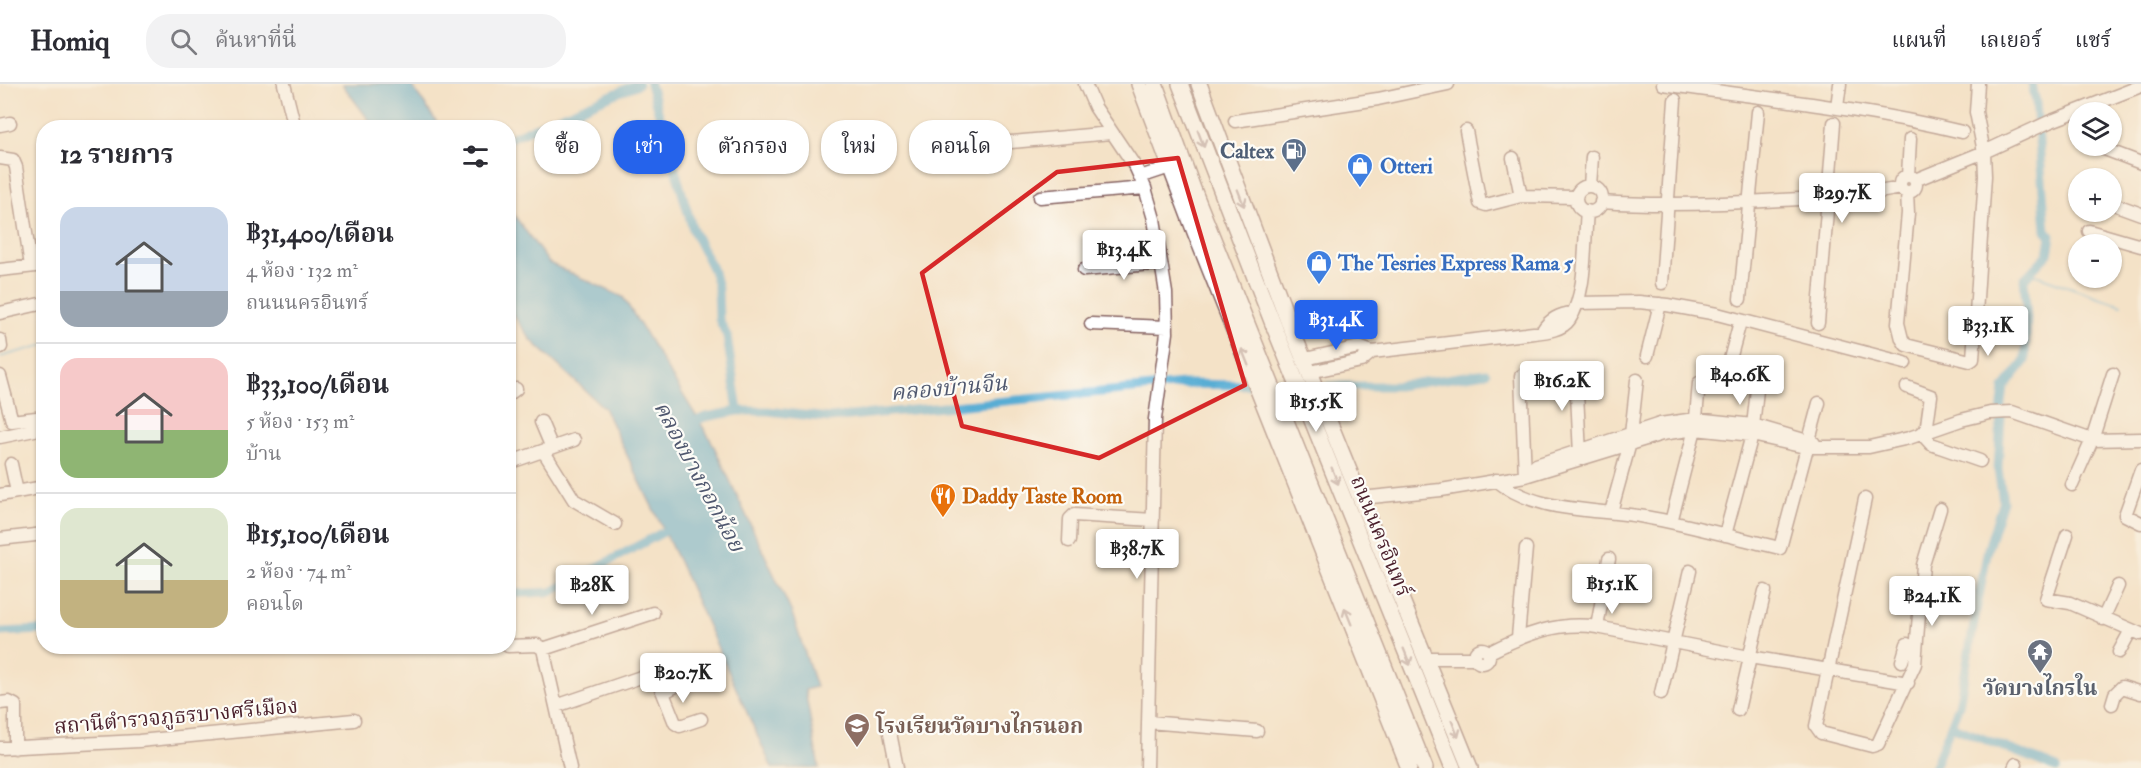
<!DOCTYPE html>
<html lang="th">
<meta charset="utf-8">
<style>
body{margin:0;font-family:"IM FELL Double Pica","Noto Serif Thai",serif;background:#f2f2f3;color:#2b2b33;height:100vh;display:flex;flex-direction:column;font-size:22px;white-space:nowrap}
*{box-sizing:border-box;margin:0}
p{font-size:20px;color:#7c7c81}
.icon{flex:none;width:33px;height:33px;fill:none;stroke:currentColor;stroke-width:2;stroke-linecap:round;stroke-linejoin:round}
.map{position:relative;flex:1;overflow:hidden}
.details{position:absolute;left:36px;top:36px;width:480px;height:534px;display:flex;flex-direction:column;background:#fff;border-radius:24px;box-shadow:0 2px 4px #0004}
.details>*{flex:none}
.guide{position:absolute;left:534px;top:36px;width:570px;height:54px;display:flex;gap:12px}
.controls{position:absolute;left:2068px;top:18px;display:grid;gap:12px}
.controls a{display:grid;place-items:center;width:54px;height:54px;border-radius:50%;background:#fff;box-shadow:0 2px 4px #0004;font-size:30px}
.price{position:absolute;translate:-50% -51px;padding:0 14px;border-radius:6px;background:#fff;color:#222;font-size:20px;line-height:39px;filter:drop-shadow(0 2px 3px #0008)}
.price::after{content:'';position:absolute;left:50%;top:36px;width:18px;height:14px;margin-left:-9px;background:inherit;clip-path:polygon(0 0,100% 0,50% 100%)}
.price.active{background:#2563eb;color:#fff}
ul{padding:0;list-style:none}
li{display:flex;align-items:center;gap:18px;height:150px;padding:0 24px}
li+li{border-top:2px solid #e1e1e2}
li span{display:grid;place-items:center;flex:none;width:168px;height:120px;border-radius:18px;color:#555}
li>.icon{margin-inline-start:auto}
span .icon{width:72px;height:72px;fill:#fffc;stroke-width:1}
li b{font-size:26px}
h2{display:flex;justify-content:space-between;align-items:center;height:72px;padding:0 24px;font-size:26px}
.chip{padding:0 21px;border-radius:24px;background:#fff;box-shadow:0 2px 4px #0004;font-size:21px;line-height:54px}
.chip.active{background:#2563eb;color:#fff}
header{display:flex;align-items:center;gap:36px;box-sizing:border-box;height:84px;padding:0 30px;background:#fff;border-bottom:2px solid #e1e1e2}
header strong{font-size:28px}
nav{display:flex;gap:33px;margin-inline-start:auto;font-size:21px}
.search{width:420px;height:54px;background:#f2f2f3;display:flex;align-items:center;gap:15px;box-sizing:border-box;padding:0 21px;border-radius:24px;color:#7c7c81;font-size:22px}
.map>svg:first-child{display:block}
.water{fill:#58add4;stroke:#516680;stroke-width:1.5}
.lines{fill:none;stroke-linecap:round;stroke-linejoin:round}
.stream{stroke:#58add4;stroke-width:2}
.canal{stroke:#58add4;stroke-width:9}
.minor-casing{stroke:#866362;stroke-width:15}
.major-casing{stroke:#866362;stroke-width:18}
.minor{stroke:#fff;stroke-width:12}
.major{stroke:#fff;stroke-width:15}
.oneway{stroke:#ae9aa0}
.marked{fill:none;stroke:#d62828;stroke-width:4.5;stroke-linejoin:round}
.labels{text-anchor:middle;stroke-width:4.5;stroke-linejoin:round;paint-order:stroke}
.service-label{font-size:21px;font-weight:bold;fill:#4e5e75;stroke:#fdfcf7;text-anchor:end}
.shop-label{font-size:21px;font-weight:bold;fill:#366cbe;stroke:#fdfcf7;text-anchor:start}
.food-label{font-size:21px;font-weight:bold;fill:#c56008;stroke:#fdfcf7;text-anchor:start}
.street-label{font-size:21px;fill:#4a1f2b;stroke:#fdfcf7}
.worship-label{font-size:21px;font-weight:bold;fill:#5b616d;stroke:#fdfcf7}
.education-label{font-size:21px;font-weight:bold;fill:#785e54;stroke:#fdfcf7;text-anchor:start}
.water-label{font-size:22px;font-style:italic;fill:#50586f;stroke:#fdfcf7}
</style>
<header>
<strong>Homiq</strong>
<div class="search"><svg class="icon" aria-label="search" viewBox="0 0 24 24"><circle cx="10" cy="10" r="6"/><path d="M15 15l6 6"/></svg>ค้นหาที่นี่</div>
<nav><a>แผนที่</a><a>เลเยอร์</a><a>แชร์</a></nav>
</header>
<div class="map">
<svg width="2141" height="684" viewBox="0 0 2141 684">
<rect width="100%" height="100%" fill="#fdfcf7"/>
<filter id="ink" filterUnits="userSpaceOnUse"><feTurbulence type="fractalNoise" baseFrequency=".0167" numOctaves="2"/><feDisplacementMap in="SourceGraphic" scale="12" xChannelSelector="R" yChannelSelector="G"/><feConvolveMatrix kernelMatrix="1 2 1 2 8 2 1 2 1" color-interpolation-filters="sRGB"/></filter>
<filter id="wash" filterUnits="userSpaceOnUse"><feTurbulence type="fractalNoise" baseFrequency=".008" numOctaves="4" result="noise"/><feDisplacementMap in="SourceGraphic" scale="24" xChannelSelector="R" yChannelSelector="G"/><feGaussianBlur stdDeviation="1.35" result="paint"/><feColorMatrix in="noise" values="0 0 0 0 0 0 0 0 0 0 0 0 0 0 0 0 0 1.4 0 .05"/><feComposite in="paint" operator="in"/></filter>
<g filter="url(#wash)">
<rect width="100%" height="100%" fill="#f4e2c7"/>
<!-- water -->
<path class="water" d="M342,0H411L440,43H374Z
M509,124L549,179L623,213L711,356L792,529L816,603L805,606L819,684H772L679,478L604,324L531,256L509,225Z"/>
<g class="lines">
<!-- stream -->
<path class="stream" d="M2030,189L2121,221
M0,273L44,261"/>
<!-- canal -->
<path class="canal" d="M650,0L693,146L714,188L718,204L719,235L727,252L738,327
M508,55L638,0
M1329,302H1398L1486,289
M687,341L705,333L738,327H768L829,334L1184,300L1248,301
M508,510L551,508L673,443
M0,548L44,546
M1951,642L2057,684
M1934,684L1959,621L1988,464L2003,417L1998,385L2002,319L2004,304L2025,277L2027,234L2024,195L2048,170L2051,152L2046,146L2036,18L2032,0"/>
</g>
</g>
<g filter="url(#ink)">
<g class="lines">
<defs>
<path id="minor" d="M284,0L295,44
M1085,0L1095,23L1136,84L1145,104L1154,135L1166,209L1167,249L1155,335L1147,684
M1663,0C1763,14 1864,24 1962,48
M1837,23L1840,0
M1235,37L1378,15L1448,0
M0,41L10,39
M1466,47L1480,119L1486,121L1521,112L1576,113
M1000,59L1111,49
M2099,63L2141,79
M0,74L13,76L16,83L31,182
M1513,74L1521,112
M1908,92L1910,55
M1900 100a8 8 0 1 1 16 0a8 8 0 1 1-16 0Z
M1140,93L1170,83
M1915,96L1984,68L2049,38L2141,2
M1590,102L1592,73
M1576 115a13 13 0 1 1 26 0a13 13 0 1 1-26 0Z
M1907,108L1908,129L1898,239L1902,255L1906,261L1970,277L1973,275L1985,92L1984,68L1976,28L1978,0
M1040,113L1145,104
M1601,118C1662,122 1721,120 1781,116C1821,114 1861,112 1901,104
M2119,122L2141,130
M2089,147L2141,162
M0,186L44,181
M1084,186L1161,179
M1662,199L1675,16
M1740,215L1758,28
M1578,219L1639,218L1667,221L1717,230L1905,279
M0,229L44,219
M1818,239L1834,39
M1091,240L1167,243
M1543,246C1549,236 1560,230 1572,229
M0,256L1,263
M1647,272L1660,220
M1305,275L1359,263L1372,268L1526,250C1539,248 1561,248 1569,236C1587,211 1584,159 1587,127
M1729,279L1740,238
M1310,288L1361,277L1372,268
M1576,289L1580,371
M0,292L12,337L44,333
M1521,292L1525,392
M1907,303L1931,312L1926,348
M508,311L516,305
M541,338L552,364
M1921,349L1931,360L1980,377
M0,353L44,344
M544,368L574,416L615,440
M508,379L574,356
M11,380L17,408
M1536,381L1660,340L1695,335L1753,341L1814,359
M2141,386L2125,431L2141,439
M1496,396C1538,430 1594,424 1645,433C1691,441 1735,454 1780,464L1819,319
M2072,401L2092,356L2113,290
M0,411L44,403
M1361,414L1441,406L1525,392L1662,350L1695,345L1752,351L1805,363H1869L1909,354L1961,336L1990,329L2012,328L2092,356L2141,355
M1865,415L1816,642L1821,649L1872,662L1878,660L1915,580L1923,481L1940,425
M1611,428L1630,359L1637,296
M1671,438L1695,345L1699,299
M1725,451L1752,351L1757,306
M2067,451L2046,515L2070,519L2141,550
M0,455L44,450
M1069,457L1070,435L1074,431L1153,436
M2103,535L2118,502
M1597,543L1609,475
M1518,553L1526,464
M508,562L537,561L543,565L570,684
M1475 572a7 7 0 1 1 14 0a7 7 0 1 1-14 0Z
M543,565L653,529
M1751,566L1765,507
M2119,568L2131,546
M1488,569C1523,551 1557,537 1597,543L1744,572
M1426,574H1475
M1756,574L1908,599
M1902,577L1907,560
M663,609L675,639L680,642L701,635
M1661,609L1690,487
M0,619L9,618L15,621V664
M2112,620L2115,610L2122,603L2141,609
M556,622L641,593H656L663,609L683,598
M1738,626L1749,578
M1148,638L1257,647
M889,644L897,684
M0,664L139,657L354,636
M2014,684L2016,680"/>
<path id="major" d="M1139,0L1195,148L1409,684
M1155,0L1193,105L1425,684
M1180,0L1275,245L1453,684
M1199,0L1289,239L1470,684"/>
</defs>
<!-- minor casing -->
<use href="#minor" class="minor-casing"/>
<!-- major casing -->
<use href="#major" class="major-casing"/>
<!-- minor -->
<use href="#minor" class="minor"/>
<!-- major -->
<use href="#major" class="major"/>
</g>
<!-- one-way arrows -->
<defs><path id="oneway-shaft" d="M-6 0H5M1.5-3L5.5 0L1.5 3" fill="none" stroke-width="1.6" stroke-linecap="round" stroke-linejoin="round" transform="scale(1.5)"/></defs>
<g class="oneway">
<use href="#oneway-shaft" transform="translate(1201 55) rotate(69)"/>
<use href="#oneway-shaft" transform="translate(1241 114) rotate(69)"/>
<use href="#oneway-shaft" transform="translate(1245 273) rotate(-112)"/>
<use href="#oneway-shaft" transform="translate(1335 392) rotate(68)"/>
<use href="#oneway-shaft" transform="translate(1348 532) rotate(-112)"/>
<use href="#oneway-shaft" transform="translate(1407 573) rotate(68)"/>
<use href="#oneway-shaft" transform="translate(1455 645) rotate(68)"/>
</g>
</g>
<!-- marked area -->
<path d="M0 0H2141V684H0ZM1178,74L1245,301L1099,374L962,342L922,189L1057,88Z" fill="#f4e2c7" fill-opacity=".55" fill-rule="evenodd"/>
<path class="marked" d="M1178,74L1245,301L1099,374L962,342L922,189L1057,88Z"/>
<!-- icons -->
<defs>
<symbol id="fuel-pin" viewBox="-11 -11 22 30"><path d="M0 17L-7.5 6A9.5 9.5 0 1 1 7.5 6Z" fill="#5c6f8a" stroke="#fdfcf7"/><path d="M-5.5-6h7V0h2V4h1.3V-2.5L3-4.5l.8-.8L6-3V5H2.5V1h-1V6h-7ZM-4.2-4.7v3.2H.2V-4.7Z" fill="#fff"/></symbol>
<symbol id="shop-pin" viewBox="-11 -11 22 30"><path d="M0 17L-7.5 6A9.5 9.5 0 1 1 7.5 6Z" fill="#3f7fe0" stroke="#fdfcf7"/><path d="M-5-2.5h2.3a2.7 3.5 0 0 1 5.4 0H5L5.5 6h-11ZM-1.5-2.5h3a1.5 2.3 0 0 0-3 0Z" fill="#fff"/></symbol>
<symbol id="restaurant-pin" viewBox="-11 -11 22 30"><path d="M0 17L-7.5 6A9.5 9.5 0 1 1 7.5 6Z" fill="#e8710a" stroke="#fdfcf7"/><path d="M-5-6h1v4h1v-4h1v4h1v-4h1v5L-1.5 .5V6h-2V.5L-5-1ZM5-6V6H3V1.5H1.5Q1.5-4 5-6Z" fill="#fff"/></symbol>
<symbol id="temple-pin" viewBox="-11 -11 22 30"><path d="M0 17L-7.5 6A9.5 9.5 0 1 1 7.5 6Z" fill="#6b7280" stroke="#fdfcf7"/><path d="M0-6L5-2H3V0L6.5 2.5H4V6H1.5V3h-3V6H-4V2.5H-6.5L-3 0V-2H-5Z" fill="#fff"/></symbol>
<symbol id="school-pin" viewBox="-11 -11 22 30"><path d="M0 17L-7.5 6A9.5 9.5 0 1 1 7.5 6Z" fill="#8d6e63" stroke="#fdfcf7"/><path d="M0-5L7-2L0 1L-7-2ZM-4 1L0 2.5L4 1V4Q0 6-4 4Z" fill="#fff"/></symbol>
</defs>
<g fill-rule="evenodd">
<use href="#fuel-pin" x="1279" y="52" width="30" height="40"/>
<use href="#shop-pin" x="1345" y="67" width="30" height="40"/>
<use href="#shop-pin" x="1304" y="164" width="30" height="40"/>
<use href="#restaurant-pin" x="928" y="397" width="30" height="40"/>
<use href="#temple-pin" x="2025" y="553" width="30" height="40"/>
<use href="#school-pin" x="842" y="627" width="30" height="40"/>
</g>
<g class="labels">
<!-- service labels -->
<g class="service-label">
<text x="1274" y="74">Caltex</text>
</g>
<!-- shop labels -->
<g class="shop-label">
<text x="1380" y="89">Otteri</text>
<text x="1338" y="186">The Tesries Express Rama 5</text>
</g>
<!-- food labels -->
<g class="food-label">
<text x="962" y="419">Daddy Taste Room</text>
</g>
<!-- street labels -->
<g class="street-label">
<text transform="translate(1381 452) rotate(68)" y="7">ถนนนครอินทร์</text>
<text transform="translate(176 632) rotate(-5)" y="7">สถานีตำรวจภูธรบางศรีเมือง</text>
</g>
<!-- worship labels -->
<g class="worship-label">
<text x="2040" y="611">วัดบางไกรใน</text>
</g>
<!-- education labels -->
<g class="education-label">
<text x="876" y="649">โรงเรียนวัดบางไกรนอก</text>
</g>
<!-- water labels -->
<g class="water-label">
<text transform="translate(949 303) rotate(-5)" y="8">คลองบ้านจีน</text>
<text transform="translate(700 392) rotate(62)" y="8">คลองบางกอกน้อย</text>
</g>
</g>
</svg>
<div class="controls">
<a><svg class="icon" aria-label="layers" viewBox="0 0 24 24"><path d="M12 4l9 5-9 5-9-5zM3 14l9 5 9-5"/></svg></a>
<a>+</a>
<a>−</a>
</div>
<b class="price" style="left:1842px;top:140px">฿29.7K</b>
<b class="price" style="left:1124px;top:197px">฿13.4K</b>
<b class="price active" style="left:1336px;top:267px">฿31.4K</b>
<b class="price" style="left:1988px;top:273px">฿33.1K</b>
<b class="price" style="left:1740px;top:322px">฿40.6K</b>
<b class="price" style="left:1562px;top:328px">฿16.2K</b>
<b class="price" style="left:1316px;top:349px">฿15.5K</b>
<b class="price" style="left:1137px;top:496px">฿38.7K</b>
<b class="price" style="left:1612px;top:531px">฿15.1K</b>
<b class="price" style="left:592px;top:532px">฿28K</b>
<b class="price" style="left:1932px;top:543px">฿24.1K</b>
<b class="price" style="left:683px;top:620px">฿20.7K</b>
<div class="guide">
<a class="chip">ซื้อ</a>
<a class="chip active">เช่า</a>
<a class="chip">ตัวกรอง</a>
<a class="chip">ใหม่</a>
<a class="chip">คอนโด</a>
</div>
<section class="details">
<h2>12 รายการ<svg class="icon" aria-label="filters" viewBox="0 0 24 24"><path d="M4 7h16M4 17h16"/><circle cx="9" cy="7" r="2"/><circle cx="15" cy="17" r="2"/></svg></h2>
<ul>
<li><span style="background:linear-gradient(#c9d6e8 70%,#9aa5b1 0)"><svg class="icon" aria-label="home" viewBox="0 0 24 24"><path d="M3 11l9-7 9 7M6 9v11h12V9"/></svg></span><div><b>฿31,400/เดือน</b><p>4 ห้อง · 132 m²</p><p>ถนนนครอินทร์</p></div></li>
<li><span style="background:linear-gradient(#f6c9c9 60%,#8fb573 0)"><svg class="icon" aria-label="home" viewBox="0 0 24 24"><path d="M3 11l9-7 9 7M6 9v11h12V9"/></svg></span><div><b>฿33,100/เดือน</b><p>5 ห้อง · 153 m²</p><p>บ้าน</p></div></li>
<li><span style="background:linear-gradient(#dfe7d0 60%,#c2b280 0)"><svg class="icon" aria-label="home" viewBox="0 0 24 24"><path d="M3 11l9-7 9 7M6 9v11h12V9"/></svg></span><div><b>฿15,100/เดือน</b><p>2 ห้อง · 74 m²</p><p>คอนโด</p></div></li>
</ul>
</section>
</div>
